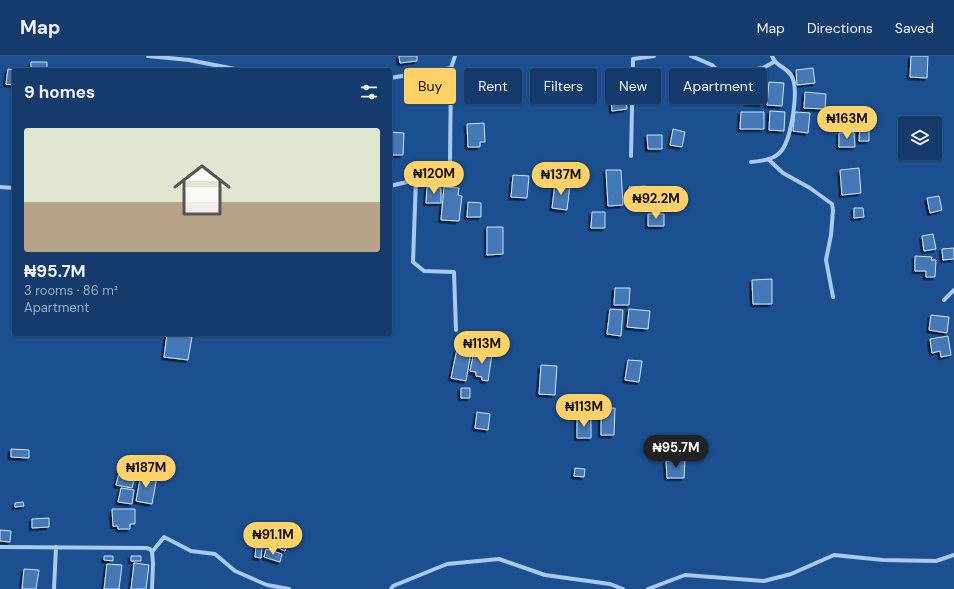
<!DOCTYPE html>
<meta charset="utf-8">
<style>
body{margin:0;font-family:"DM Sans",sans-serif;background:#1d4271;color:#f1f3f6;height:100vh;display:flex;flex-direction:column;font-size:15px;white-space:nowrap}
*{box-sizing:border-box;margin:0}
p{font-size:13px;color:#9dadc1}
.icon{flex:none;width:22px;height:22px;fill:none;stroke:currentColor;stroke-width:2;stroke-linecap:round;stroke-linejoin:round}
.map{position:relative;flex:1;overflow:hidden}
.side{position:absolute;left:12px;top:12px;width:380px;height:268px;display:flex;flex-direction:column;background:#143b6b;border-radius:4px;box-shadow:0 1px 3px #0004,0 0 0 1px #33557e}
.side>*{flex:none}
.top-card{position:absolute;left:404px;top:12px;width:380px;height:36px;display:flex;gap:8px}
.tools{position:absolute;left:898px;top:60px;display:grid;gap:8px}
.tools a{display:grid;place-items:center;width:44px;height:44px;border-radius:4px;background:#143b6b;box-shadow:0 1px 3px #0004,0 0 0 1px #33557e;font-size:20px}
.price{position:absolute;translate:-50% -34px;padding:0 9px;border-radius:14px;background:#ffd166;color:#111;font-size:13px;line-height:26px;filter:drop-shadow(0 1px 2px #0008)}
.price::after{content:'';position:absolute;left:50%;top:24px;width:12px;height:9px;margin-left:-6px;background:inherit;clip-path:polygon(0 0,100% 0,50% 100%)}
.price.active{background:#222;color:#fff}
ul{padding:0;list-style:none}
li{display:grid;align-content:center;gap:8px;height:212px;padding:0 12px}
li span{display:grid;place-items:center;height:124px;border-radius:4px;color:#555}
li>.icon{margin-inline-start:auto}
span .icon{width:72px;height:72px;fill:#fffc;stroke-width:1}
li b{font-size:17px}
h2{display:flex;justify-content:space-between;align-items:center;height:48px;padding:0 12px;font-size:17px}
.pill{padding:0 14px;border-radius:4px;background:#143b6b;box-shadow:0 1px 3px #0004,0 0 0 1px #33557e;font-size:14px;line-height:36px}
.pill.active{background:#ffd166;color:#111}
header{display:flex;align-items:center;gap:24px;box-sizing:border-box;height:56px;padding:0 20px;background:#143b6b;border-bottom:1px solid #33557e}
header strong{font-size:19px}
nav{display:flex;gap:22px;margin-inline-start:auto;font-size:14px}
.map>svg:first-child{display:block}
.building{fill:#4478b7;stroke:#cfe3fa;filter:url(#shadow)}
.lines{fill:none;stroke-linecap:round;stroke-linejoin:round}
.minor{stroke:#a9c9ee;stroke-width:4}
</style>
<header>
<strong>Map</strong>
<nav><a>Map</a><a>Directions</a><a>Saved</a></nav>
</header>
<div class="map">
<svg width="954" height="533" viewBox="0 0 954 533">
<defs>
<filter id="shadow"><feDropShadow dx="-2.5" dy="2.5" stdDeviation="0" flood-color="#0009"/></filter>
</defs>
<rect width="100%" height="100%" fill="#1b4f8f"/>
<!-- building -->
<path class="building" d="M399,0H417V5L400,7Z
M911,0H928L927,22L910,21Z
M31,6H47V14H31Z
M813,12L815,27L797,29L796,14Z
M8,13L14,14V29L6,28Z
M769,26L784,27L782,50L767,49Z
M748,27L763,28L762,48L747,47Z
M625,33L627,53L612,55L610,34Z
M805,36L826,38L825,53L804,52Z
M770,55L785,56L784,75L769,74Z
M741,56H764V73H740Z
M795,56L810,57L808,77L793,75Z
M484,67L485,86H480V91H468L467,68Z
M860,69H869V85H859Z
M673,73L685,76L682,91L670,89Z
M390,76L404,77L403,99H390Z
M839,77H854L855,91H839Z
M647,79H662V93H648Z
M859,112L861,137L842,139L840,114Z
M606,114H621L623,149L608,150Z
M513,119L529,120L527,142L511,141Z
M555,127L570,129L567,154L552,152Z
M646,130L647,145L631,147L629,131Z
M427,131L441,132V147H426Z
M444,131L459,132L458,139L462,140L459,165L441,164Z
M939,140L942,154L930,157L927,142Z
M468,146L481,147V161H467Z
M854,152H863L864,161L854,162Z
M592,156H605V172H591Z
M648,158H664V170H648Z
M487,171H503V198L487,199Z
M933,178L936,193L924,195L922,180Z
M954,192V203L943,204L942,193Z
M915,200L932,201L931,204H936L935,221H926V215H915Z
M772,223V248H753L752,224Z
M615,232H630L629,249H614Z
M610,253L623,254L621,280L607,278Z
M629,253L650,255L648,273L627,271Z
M931,259L949,261L947,277L929,274Z
M167,278L192,281L188,304L164,301Z
M948,280L951,299L941,301L940,295L932,297L930,283Z
M457,293L471,296L466,325L451,322Z
M474,295L492,298L488,325L482,324V321L476,320V316L470,315Z
M628,304L642,305L639,326L625,324Z
M541,309L557,310L555,339L539,338Z
M461,332H470V342H461Z
M615,352L614,379H601V353Z
M477,356L490,358L488,374L475,372Z
M577,362H591V382H577Z
M11,393L29,394V402L11,401Z
M685,403L684,422H667L666,405Z
M122,405L138,409L132,432L116,429Z
M575,412L585,413L584,421L574,420Z
M141,418L157,421L152,448L136,445Z
M121,432L134,434L132,448L118,446Z
M23,446L24,450L15,451V447Z
M112,453H135V468H130V473H118V470H113Z
M49,462V471L32,472V463Z
M0,474L11,475L10,486L0,485Z
M271,476L290,484L285,495L267,487Z
M256,490L262,491L261,502L255,501Z
M266,493L282,498L280,506L264,501Z
M104,500H113V505L104,504Z
M131,500H141V505H131Z
M134,507L149,509L146,533H131Z
M107,508L122,509L119,533H104Z
M24,513L39,514L36,533H22Z"/>
<g class="lines">
<!-- minor -->
<path class="minor" d="M148,0L189,4L240,14
M691,0L712,9L719,16L730,17L763,12L774,6
M390,22L451,12
M631,100L633,3L654,0
M768,103L783,117L810,132L832,148L833,154L831,179L826,204L833,241
M751,106C761,105 775,104 782,94C791,82 800,32 791,19C785,10 776,11 772,0
M416,122L413,206L424,215L454,216L456,274
M390,130L407,126L423,120L435,119L450,106L451,12L455,0
M0,131L14,132
M944,244L954,234
M0,491L146,492L150,493L152,496L153,507L152,533
M152,496L164,481L191,495L215,498L235,515L267,529L289,533
M54,533L56,491
M391,533L393,530L447,508L499,503L545,519L610,528L623,533
M648,533L685,519L764,525L791,518L834,499L883,504L936,505L954,499"/>
</g>
</svg>
<div class="tools">
<a><svg class="icon" aria-label="layers" viewBox="0 0 24 24"><path d="M12 4l9 5-9 5-9-5zM3 14l9 5 9-5"/></svg></a>
</div>
<b class="price" style="left:847px;top:84px">₦163M</b>
<b class="price" style="left:434px;top:139px">₦120M</b>
<b class="price" style="left:561px;top:140px">₦137M</b>
<b class="price" style="left:656px;top:164px">₦92.2M</b>
<b class="price" style="left:482px;top:309px">₦113M</b>
<b class="price" style="left:584px;top:372px">₦113M</b>
<b class="price active" style="left:676px;top:413px">₦95.7M</b>
<b class="price" style="left:146px;top:433px">₦187M</b>
<b class="price" style="left:273px;top:500px">₦91.1M</b>
<div class="top-card">
<a class="pill active">Buy</a>
<a class="pill">Rent</a>
<a class="pill">Filters</a>
<a class="pill">New</a>
<a class="pill">Apartment</a>
</div>
<section class="side">
<h2>9 homes<svg class="icon" aria-label="filters" viewBox="0 0 24 24"><path d="M4 7h16M4 17h16"/><circle cx="9" cy="7" r="2"/><circle cx="15" cy="17" r="2"/></svg></h2>
<ul>
<li><span style="background:linear-gradient(#dfe7d0 60%,#b9a48a 0)"><svg class="icon" aria-label="home" viewBox="0 0 24 24"><path d="M3 11l9-7 9 7M6 9v11h12V9"/></svg></span><div><b>₦95.7M</b><p>3 rooms · 86 m²</p><p>Apartment</p></div></li>
</ul>
</section>
</div>
